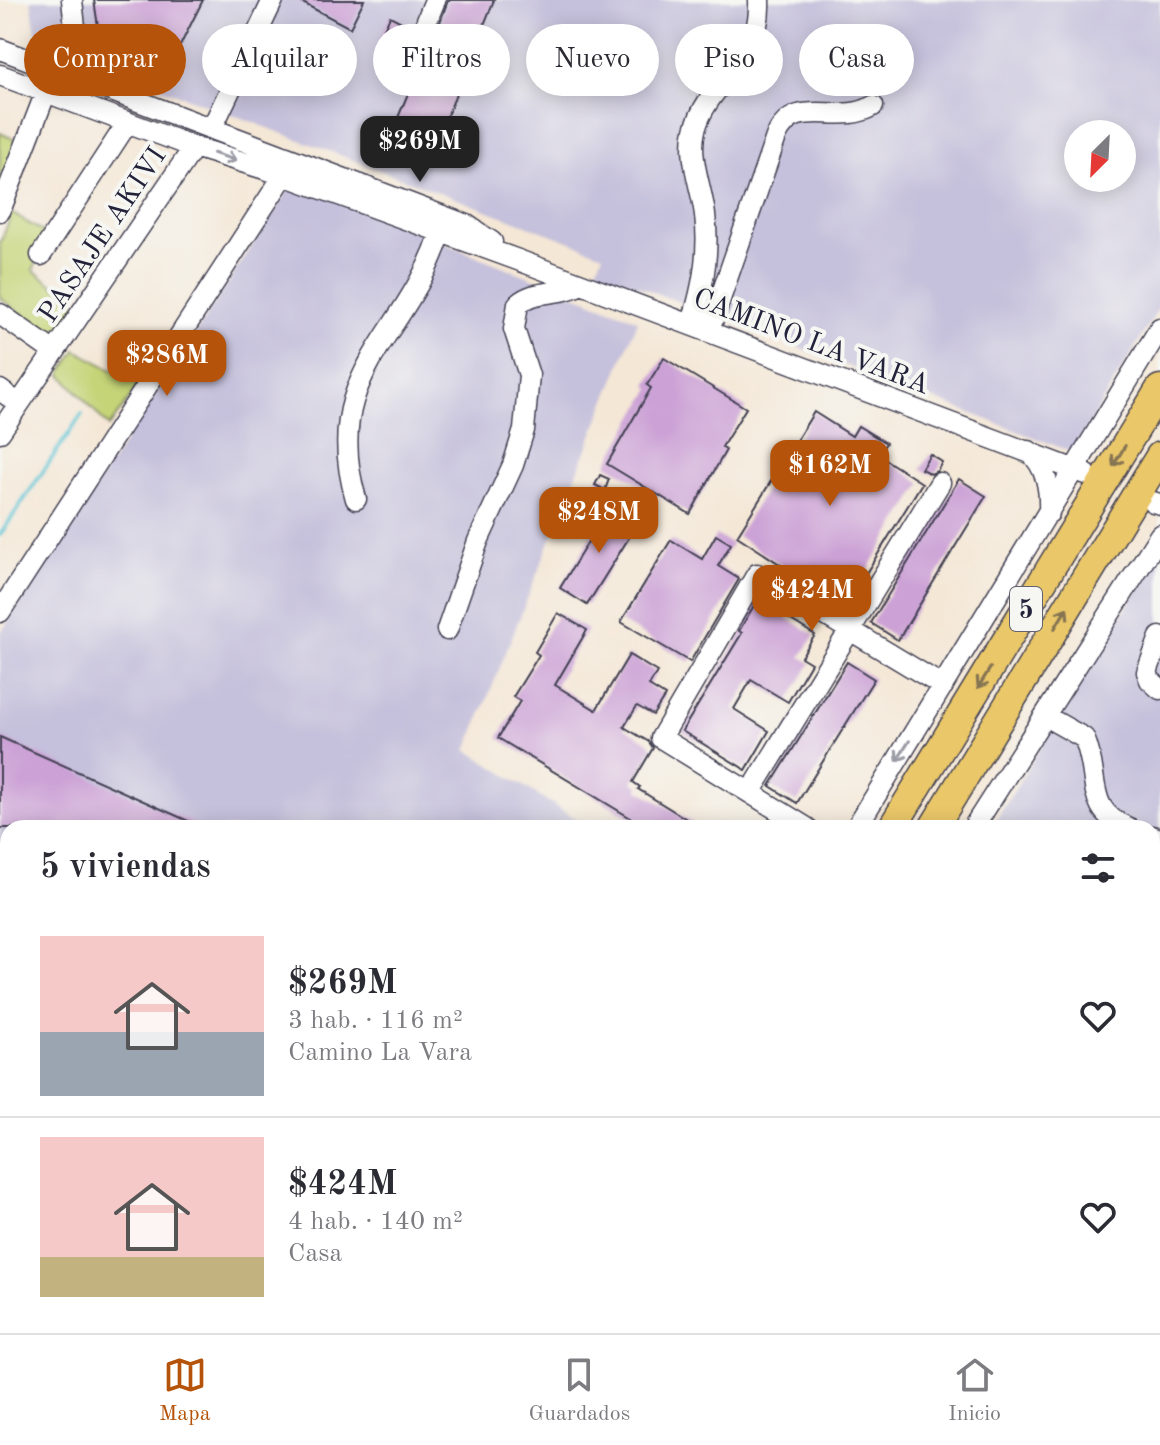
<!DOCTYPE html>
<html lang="es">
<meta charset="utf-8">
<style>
body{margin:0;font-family:"Old Standard TT",serif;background:#f7f7f7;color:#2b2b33;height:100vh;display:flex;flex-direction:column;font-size:30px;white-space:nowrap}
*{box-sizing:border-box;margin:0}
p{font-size:26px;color:#7c7c81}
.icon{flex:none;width:44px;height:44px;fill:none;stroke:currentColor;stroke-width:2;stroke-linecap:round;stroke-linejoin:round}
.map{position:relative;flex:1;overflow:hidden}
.details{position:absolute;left:0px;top:820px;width:1160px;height:514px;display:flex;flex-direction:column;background:#fff;border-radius:24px 24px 0 0;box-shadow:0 4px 20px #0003}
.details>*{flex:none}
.top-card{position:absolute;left:24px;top:24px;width:1112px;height:72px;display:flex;gap:16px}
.needle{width:52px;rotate:204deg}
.tools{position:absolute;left:1064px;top:120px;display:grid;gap:16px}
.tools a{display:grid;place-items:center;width:72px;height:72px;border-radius:50%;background:#fff;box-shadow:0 4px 20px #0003;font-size:40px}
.price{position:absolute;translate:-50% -68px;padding:0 18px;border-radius:16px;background:#b45309;color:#fff;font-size:26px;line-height:52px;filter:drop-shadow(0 2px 4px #0008)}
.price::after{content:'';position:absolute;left:50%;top:48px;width:24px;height:18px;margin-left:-12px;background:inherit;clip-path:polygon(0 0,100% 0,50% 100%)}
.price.active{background:#222;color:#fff}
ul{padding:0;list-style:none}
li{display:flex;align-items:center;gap:24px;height:200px;padding:0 40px}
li+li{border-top:2px solid #e1e1e2}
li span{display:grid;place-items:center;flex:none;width:224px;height:160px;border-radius:0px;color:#555}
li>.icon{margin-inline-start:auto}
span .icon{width:96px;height:96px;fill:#fffc;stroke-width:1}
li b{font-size:34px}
h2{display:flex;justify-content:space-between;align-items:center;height:96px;padding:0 40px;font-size:34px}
.tag{padding:0 28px;border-radius:36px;background:#fff;box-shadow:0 4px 20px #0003;font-size:28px;line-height:72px}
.tag.active{background:#b45309;color:#fff}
.dock{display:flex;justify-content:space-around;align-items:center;height:112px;border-top:2px solid #e1e1e2;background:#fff;font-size:22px;color:#7c7c81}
.dock a{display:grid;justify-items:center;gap:4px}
.dock .active{color:#b45309}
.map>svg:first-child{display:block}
.industrial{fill:#c5c0db;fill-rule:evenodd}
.green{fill:#c5d477;stroke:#747b59;stroke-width:2}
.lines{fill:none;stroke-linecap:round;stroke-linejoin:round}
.stream{stroke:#5bc5d5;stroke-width:4}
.building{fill:#cca2d6}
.minor-casing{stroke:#424052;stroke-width:23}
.highway-casing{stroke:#424052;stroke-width:31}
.minor{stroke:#fff;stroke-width:20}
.highway{stroke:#eac769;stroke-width:28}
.oneway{stroke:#9c9ca7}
.oneway2{stroke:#867452}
.labels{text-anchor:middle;stroke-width:8;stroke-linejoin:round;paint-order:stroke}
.shield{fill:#f6f6f2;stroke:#626272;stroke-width:2}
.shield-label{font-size:26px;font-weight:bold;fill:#22223b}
.street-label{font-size:28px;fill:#22223b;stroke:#f6f6f2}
</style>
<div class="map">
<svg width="1160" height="1333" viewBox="0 0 1160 1333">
<rect width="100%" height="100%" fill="#f6f6f2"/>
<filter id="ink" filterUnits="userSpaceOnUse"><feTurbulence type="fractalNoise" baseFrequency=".0125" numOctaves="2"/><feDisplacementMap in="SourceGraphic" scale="16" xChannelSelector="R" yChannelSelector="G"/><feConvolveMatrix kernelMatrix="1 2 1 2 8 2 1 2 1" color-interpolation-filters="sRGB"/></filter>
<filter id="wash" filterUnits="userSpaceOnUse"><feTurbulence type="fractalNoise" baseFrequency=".006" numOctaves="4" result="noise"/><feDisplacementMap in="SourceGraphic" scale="32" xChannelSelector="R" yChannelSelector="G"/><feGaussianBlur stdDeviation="1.8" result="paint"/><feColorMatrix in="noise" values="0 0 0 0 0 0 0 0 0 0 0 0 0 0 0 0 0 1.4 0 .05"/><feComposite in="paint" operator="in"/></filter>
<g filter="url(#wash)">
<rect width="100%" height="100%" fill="#f4e7d6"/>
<!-- industrial -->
<path class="industrial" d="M31,0H1160V306L1072,452L596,270L603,254L37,41ZM1078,134H1122V178H1078Z
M293,183L638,320L467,750L590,828H8V1027L0,1022V634Z
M1160,553V1333H679L683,1326H1152V828H991Z
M452,1326H527L523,1333H463Z"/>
<!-- green -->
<path class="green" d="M0,133L23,143L1,207L50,236L33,270L79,304L58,341L0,298V243L10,219L0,213Z
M76,350L139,385L109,427L61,374Z"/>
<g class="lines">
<!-- stream -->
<path class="stream" d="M0,535L82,414"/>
</g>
<g id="blocks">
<!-- building -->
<path class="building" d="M94,0H203L170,66L99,33Z
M297,0H364L350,28Z
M448,0H494L427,166L385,149L419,67L376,46L390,16L431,37L439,25Z
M664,358L746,408L722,447L726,450L690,514L607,464L651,388L647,385Z
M814,412L852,436L858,426L886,443L878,455L922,483L845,607L737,536Z
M930,454L942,462L937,471L931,474L921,469Z
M600,475L609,479L605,490L595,485Z
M959,479L986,496L898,640L871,623Z
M610,506L638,523L587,605L560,588Z
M716,535L731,544L718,566L739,579L690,662L621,622L671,540L702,559Z
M762,592L791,609L786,617L815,635L801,657L811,663L788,702L751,680L734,709L769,731L746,770L682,731L742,633L739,631Z
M558,613L587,630L555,685L596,710L629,655L657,672L649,686L665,696L653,715L637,706L624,727L649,742L653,748L633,782L640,787L638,789L701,828H636L639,823L498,738L520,701L513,697L539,655L535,652Z
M847,662L874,679L797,803L770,786Z
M0,737L204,828H0Z"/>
</g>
</g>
<g filter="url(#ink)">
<use href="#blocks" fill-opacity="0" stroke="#424052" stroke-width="2"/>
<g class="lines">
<defs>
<path id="minor" d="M427,20L435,0
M0,49L467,225L492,242
M0,75L194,147L284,175L518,260L1086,474
M64,86L78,54L72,0
M212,128L273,0
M0,211L46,92
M41,255L128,122
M0,314L54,352
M691,325C703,289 710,253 705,215C702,188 688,158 695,130C709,78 762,65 759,0
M709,331L776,137C795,93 838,127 873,106
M0,390L19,404
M0,432L194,147
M1029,451C1047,468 1050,489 1049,513
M356,499C319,373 408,337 441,232
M1153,502L1160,504
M0,612L290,166
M447,630L478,541L513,465L524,430L529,375L514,329L518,304C536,288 558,297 581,284
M1160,637L1147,672L1150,680L1160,689
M1045,716L1084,738C1101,775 1083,811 1129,828
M750,793L940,483
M807,828L661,738L757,574L943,686
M856,828L1160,328
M973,828L1160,535
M1152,836L1160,839
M1152,955L1160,959
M1152,1057L1155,1059
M0,1110L8,1098
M0,1133L8,1139
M0,1287L8,1292
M143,1326L154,1333
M286,1326L296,1333
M720,1326L723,1333
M886,1326L896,1333
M9,1333L14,1326
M213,1333L217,1326
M349,1333L354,1326
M545,1333L549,1326
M659,1333L663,1326"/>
<path id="highway" d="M892,828L1160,389
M933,828L1160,456
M580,1333L585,1326
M622,1333L626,1326"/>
</defs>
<!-- minor casing -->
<use href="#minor" class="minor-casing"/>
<!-- highway casing -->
<use href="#highway" class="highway-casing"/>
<!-- minor -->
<use href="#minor" class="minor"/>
<!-- highway -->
<use href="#highway" class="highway"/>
</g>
<!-- one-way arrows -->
<defs><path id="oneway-shaft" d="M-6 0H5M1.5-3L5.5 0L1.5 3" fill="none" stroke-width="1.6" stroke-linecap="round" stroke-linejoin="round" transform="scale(2)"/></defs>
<g class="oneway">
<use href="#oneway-shaft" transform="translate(225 157) rotate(18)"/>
<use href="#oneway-shaft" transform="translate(903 751) rotate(122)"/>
</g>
<g class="oneway2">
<use href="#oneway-shaft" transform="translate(1119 456) rotate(121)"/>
<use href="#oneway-shaft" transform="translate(1061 618) rotate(-59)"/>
<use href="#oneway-shaft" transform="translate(984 678) rotate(122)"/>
</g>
</g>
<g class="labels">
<!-- shield labels -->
<rect class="shield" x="1010" y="587" width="32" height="44" rx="6"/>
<g class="shield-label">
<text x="1026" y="618">5</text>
</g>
<!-- street labels -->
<g class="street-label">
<text transform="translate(101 234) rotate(-56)" y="10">PASAJE AKIVI</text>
<text transform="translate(812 340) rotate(21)" y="10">CAMINO LA VARA</text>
</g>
</g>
</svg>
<div class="tools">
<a><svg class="needle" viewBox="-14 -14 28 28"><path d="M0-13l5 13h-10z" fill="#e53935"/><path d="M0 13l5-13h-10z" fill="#7c7c81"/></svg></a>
</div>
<b class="price active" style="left:420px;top:184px">$269M</b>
<b class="price" style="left:167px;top:398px">$286M</b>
<b class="price" style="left:830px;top:508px">$162M</b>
<b class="price" style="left:599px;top:555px">$248M</b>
<b class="price" style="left:812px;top:633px">$424M</b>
<div class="top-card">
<a class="tag active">Comprar</a>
<a class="tag">Alquilar</a>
<a class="tag">Filtros</a>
<a class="tag">Nuevo</a>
<a class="tag">Piso</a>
<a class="tag">Casa</a>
</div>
<section class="details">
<h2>5 viviendas<svg class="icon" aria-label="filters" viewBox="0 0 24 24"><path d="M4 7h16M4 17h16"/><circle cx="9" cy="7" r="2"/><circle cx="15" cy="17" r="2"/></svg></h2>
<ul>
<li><span style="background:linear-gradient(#f6c9c9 60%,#9aa5b1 0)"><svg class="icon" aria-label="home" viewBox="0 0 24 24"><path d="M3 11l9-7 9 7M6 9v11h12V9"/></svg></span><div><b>$269M</b><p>3 hab. · 116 m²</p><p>Camino La Vara</p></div><svg class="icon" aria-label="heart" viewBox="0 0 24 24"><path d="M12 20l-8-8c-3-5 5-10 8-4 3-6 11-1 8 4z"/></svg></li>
<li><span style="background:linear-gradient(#f6c9c9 75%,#c2b280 0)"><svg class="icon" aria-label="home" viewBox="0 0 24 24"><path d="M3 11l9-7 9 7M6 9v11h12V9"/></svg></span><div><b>$424M</b><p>4 hab. · 140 m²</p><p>Casa</p></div><svg class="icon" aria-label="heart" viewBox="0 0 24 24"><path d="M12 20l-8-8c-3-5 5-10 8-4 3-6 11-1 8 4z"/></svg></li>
</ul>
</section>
</div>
<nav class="dock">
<a class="active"><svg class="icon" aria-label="map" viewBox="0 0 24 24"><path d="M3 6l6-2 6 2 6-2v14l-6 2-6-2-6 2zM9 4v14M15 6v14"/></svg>Mapa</a>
<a><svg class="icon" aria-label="saved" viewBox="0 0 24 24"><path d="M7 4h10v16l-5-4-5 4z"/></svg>Guardados</a>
<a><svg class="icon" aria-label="home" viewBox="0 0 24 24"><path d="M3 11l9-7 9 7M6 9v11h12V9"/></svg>Inicio</a>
</nav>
